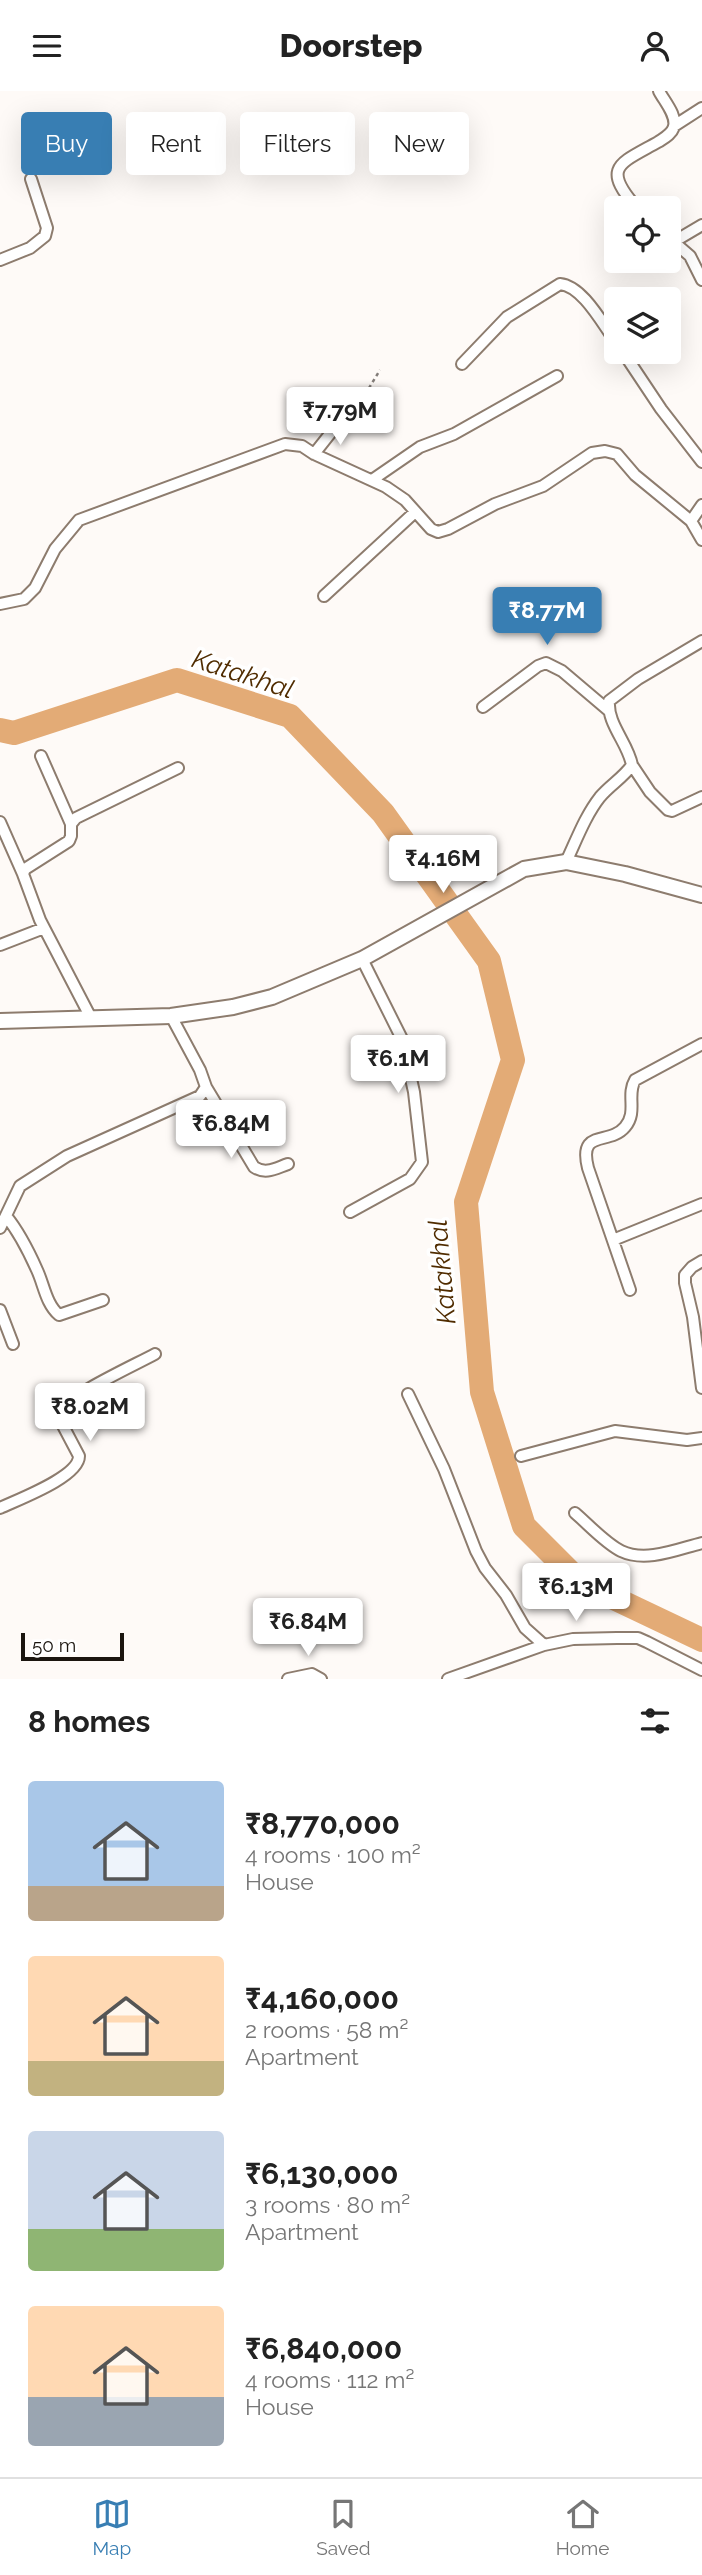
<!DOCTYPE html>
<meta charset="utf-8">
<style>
body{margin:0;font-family:Raleway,sans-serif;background:#f2f2f2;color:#222;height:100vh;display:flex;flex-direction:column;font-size:26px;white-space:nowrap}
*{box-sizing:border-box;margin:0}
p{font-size:23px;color:#767676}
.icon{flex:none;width:38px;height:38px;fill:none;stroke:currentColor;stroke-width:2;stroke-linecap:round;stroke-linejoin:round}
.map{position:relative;height:1588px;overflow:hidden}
.drawer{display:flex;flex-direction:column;background:#fff;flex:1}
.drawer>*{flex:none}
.banner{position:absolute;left:21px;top:21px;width:662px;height:63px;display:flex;gap:14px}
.controls{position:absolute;left:604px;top:105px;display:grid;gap:14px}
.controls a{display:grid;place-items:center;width:77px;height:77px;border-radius:7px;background:#fff;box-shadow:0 7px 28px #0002;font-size:35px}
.scale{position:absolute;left:21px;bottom:18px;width:103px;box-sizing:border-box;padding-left:7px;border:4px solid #1b150f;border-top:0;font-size:19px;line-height:24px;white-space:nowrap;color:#1b150f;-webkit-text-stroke:5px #fff;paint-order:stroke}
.price{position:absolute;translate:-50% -60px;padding:0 16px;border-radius:7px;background:#fff;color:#222;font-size:23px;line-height:46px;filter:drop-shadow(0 2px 4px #0008)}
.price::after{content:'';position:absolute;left:50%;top:42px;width:21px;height:16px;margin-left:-10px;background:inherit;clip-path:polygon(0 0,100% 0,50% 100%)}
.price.on{background:#387eb3;color:#fff}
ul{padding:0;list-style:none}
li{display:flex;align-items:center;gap:21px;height:175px;padding:0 28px}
li span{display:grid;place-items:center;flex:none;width:196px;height:140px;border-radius:7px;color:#555}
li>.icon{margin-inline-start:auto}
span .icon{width:84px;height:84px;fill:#fffc;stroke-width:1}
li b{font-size:30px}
h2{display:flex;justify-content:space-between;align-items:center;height:84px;padding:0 28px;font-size:30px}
.chip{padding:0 24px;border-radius:7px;background:#fff;box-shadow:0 7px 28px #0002;font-size:24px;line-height:63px}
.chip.on{background:#387eb3;color:#fff}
header{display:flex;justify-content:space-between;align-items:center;height:91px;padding:0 28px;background:#fff;font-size:32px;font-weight:800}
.tab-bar{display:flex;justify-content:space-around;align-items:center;height:98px;border-top:2px solid #e0e0e0;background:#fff;font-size:19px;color:#767676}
.tab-bar a{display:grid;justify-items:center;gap:4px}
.tab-bar .on{color:#387eb3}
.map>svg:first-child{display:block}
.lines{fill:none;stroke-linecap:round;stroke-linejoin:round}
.river{stroke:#e3ab76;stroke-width:24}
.minor-casing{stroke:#8d7c6e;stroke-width:14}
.tertiary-casing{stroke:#8d7c6e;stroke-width:18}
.path{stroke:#837d79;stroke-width:2.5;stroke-dasharray:3.5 3.5;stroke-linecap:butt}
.minor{stroke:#fff;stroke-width:10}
.tertiary{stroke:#fff;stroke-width:14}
.labels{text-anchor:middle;stroke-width:7;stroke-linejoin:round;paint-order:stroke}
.water-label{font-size:26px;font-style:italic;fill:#502c00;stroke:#fff}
</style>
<header><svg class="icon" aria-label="menu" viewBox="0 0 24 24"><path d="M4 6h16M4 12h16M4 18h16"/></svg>Doorstep<svg class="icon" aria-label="person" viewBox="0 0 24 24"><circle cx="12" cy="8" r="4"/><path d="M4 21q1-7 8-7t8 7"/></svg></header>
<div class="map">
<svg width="702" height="1588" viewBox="0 0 702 1588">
<rect width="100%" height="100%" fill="#fefaf7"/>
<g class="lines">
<!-- river -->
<path class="river" d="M0,639L14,642L177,589L290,625L383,722L489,870L513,969L466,1111L482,1301L524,1435L580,1491L702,1549"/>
<defs>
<path id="minor" d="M674,35L702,17
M637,117C601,76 619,73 658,51C664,47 671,44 674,36C677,24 664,10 659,0
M668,146L690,165L702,189
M675,150L702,134
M0,169L30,157L45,145L47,137L31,88
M623,261L661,318L702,371
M462,273L507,226L560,193C583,195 603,234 616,251
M314,363L348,320L352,323
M372,389L420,356L454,343L557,285
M691,430L702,414
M324,505L415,421
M0,513L24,508L35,497L55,458L79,429L285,353L302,355L314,363L386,396L405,409L431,438L438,441L448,438L495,413L543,395L592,362L605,360L617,363L635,384L691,430L702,449
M483,616L538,575L546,572L562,580L608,619
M41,665L71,733
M632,674L650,701L668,719L672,720L702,706
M0,731L23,783
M566,771C576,750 585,725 600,706C610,694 623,687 632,674C628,652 607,633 609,610L638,588L702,550
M0,854L44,837
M91,927L40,829L23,783L25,778L69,750L71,745V733L76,727L178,677
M206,996L254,1076C266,1084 276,1077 288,1073
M350,1121L410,1088L422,1071L414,1001L402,948L362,868
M6,1125C19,1141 29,1161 37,1179C44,1194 46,1213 59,1224L103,1209
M0,1137L20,1095L67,1065L200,1005L206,996L200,979L171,925
M613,1149L702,1113
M702,1170L692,1176L685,1184V1192L693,1226L702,1297
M630,1199L588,1077C578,1037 609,1055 625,1036C638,1021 626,1004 635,989L702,953
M0,1219L13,1253
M408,1303L444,1378L476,1460L485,1477L506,1504L525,1537L544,1554
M521,1365L615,1340L687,1349L702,1347
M0,1417C19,1408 79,1386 79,1365L60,1329C59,1324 58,1323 61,1319C69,1304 137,1273 155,1263
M575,1422C589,1434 605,1452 621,1460C646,1472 678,1458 702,1452
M288,1588L312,1583L321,1588
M448,1588L544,1554L573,1548L617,1547H638L647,1551L702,1579"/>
<path id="tertiary" d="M0,930L171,925L233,916L272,906L362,868L524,778L566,771L625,783L702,804"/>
</defs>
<!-- minor casing -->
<use href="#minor" class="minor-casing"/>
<!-- tertiary casing -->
<use href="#tertiary" class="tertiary-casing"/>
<!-- path -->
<path class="path" d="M358,315L380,279"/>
<!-- minor -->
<use href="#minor" class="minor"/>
<!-- tertiary -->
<use href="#tertiary" class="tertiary"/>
</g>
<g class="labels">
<!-- water labels -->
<g class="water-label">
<text transform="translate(243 583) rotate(18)" y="9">Katakhal</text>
<text transform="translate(442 1181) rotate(-95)" y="9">Katakhal</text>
</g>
</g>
</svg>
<div class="controls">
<a><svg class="icon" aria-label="locate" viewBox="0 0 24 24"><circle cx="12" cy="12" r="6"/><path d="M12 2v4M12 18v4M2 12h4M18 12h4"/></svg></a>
<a><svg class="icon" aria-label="layers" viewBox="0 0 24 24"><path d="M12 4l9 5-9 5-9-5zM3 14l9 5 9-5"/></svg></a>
</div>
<div class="scale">50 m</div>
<b class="price" style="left:340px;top:356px">₹7.79M</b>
<b class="price on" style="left:547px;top:556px">₹8.77M</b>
<b class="price" style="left:443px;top:804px">₹4.16M</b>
<b class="price" style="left:398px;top:1004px">₹6.1M</b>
<b class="price" style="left:231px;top:1069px">₹6.84M</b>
<b class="price" style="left:90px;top:1352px">₹8.02M</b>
<b class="price" style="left:576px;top:1532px">₹6.13M</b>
<b class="price" style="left:308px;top:1567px">₹6.84M</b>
<div class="banner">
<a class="chip on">Buy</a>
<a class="chip">Rent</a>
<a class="chip">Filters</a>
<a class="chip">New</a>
</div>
</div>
<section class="drawer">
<h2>8 homes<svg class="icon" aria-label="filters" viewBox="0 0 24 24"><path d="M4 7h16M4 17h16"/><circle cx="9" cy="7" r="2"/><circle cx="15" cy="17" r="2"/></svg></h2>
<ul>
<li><span style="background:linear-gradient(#a9c7e8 75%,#b9a48a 0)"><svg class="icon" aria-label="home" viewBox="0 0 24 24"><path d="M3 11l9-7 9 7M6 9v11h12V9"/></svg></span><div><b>₹8,770,000</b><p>4 rooms · 100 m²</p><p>House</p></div></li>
<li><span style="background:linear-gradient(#ffd9b3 75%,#c2b280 0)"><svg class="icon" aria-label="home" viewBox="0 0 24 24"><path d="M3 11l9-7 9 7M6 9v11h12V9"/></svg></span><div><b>₹4,160,000</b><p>2 rooms · 58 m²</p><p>Apartment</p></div></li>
<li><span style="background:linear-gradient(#c9d6e8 70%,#8fb573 0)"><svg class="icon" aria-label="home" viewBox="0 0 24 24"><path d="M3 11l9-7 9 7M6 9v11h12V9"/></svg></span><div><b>₹6,130,000</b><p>3 rooms · 80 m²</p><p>Apartment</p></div></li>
<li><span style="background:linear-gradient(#ffd9b3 65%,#9aa5b1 0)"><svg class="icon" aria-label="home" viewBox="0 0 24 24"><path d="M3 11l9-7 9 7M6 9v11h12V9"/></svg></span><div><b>₹6,840,000</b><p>4 rooms · 112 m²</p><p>House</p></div></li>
</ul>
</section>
<nav class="tab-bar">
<a class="on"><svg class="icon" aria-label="map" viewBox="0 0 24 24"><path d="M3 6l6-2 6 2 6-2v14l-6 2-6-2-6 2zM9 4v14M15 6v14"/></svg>Map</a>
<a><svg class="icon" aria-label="saved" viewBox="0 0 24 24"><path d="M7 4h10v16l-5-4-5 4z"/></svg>Saved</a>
<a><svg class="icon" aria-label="home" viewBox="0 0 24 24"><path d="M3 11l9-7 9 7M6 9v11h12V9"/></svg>Home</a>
</nav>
